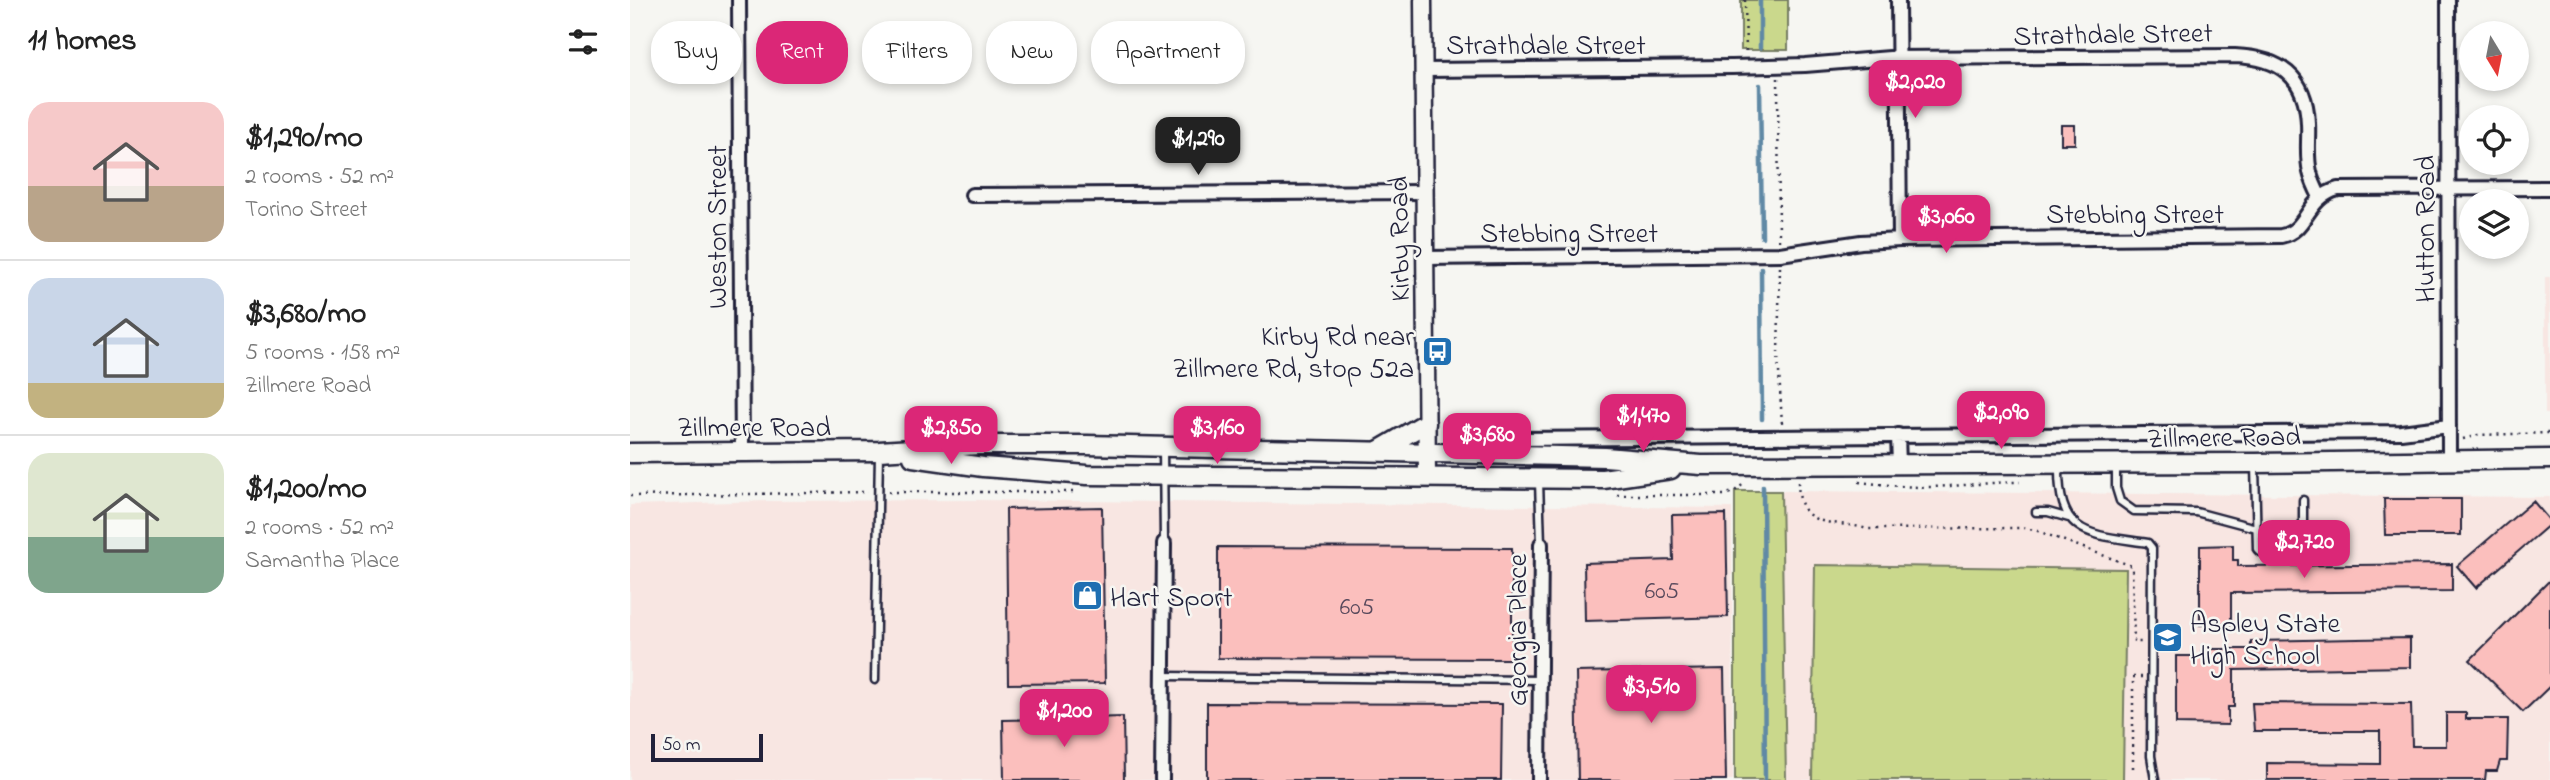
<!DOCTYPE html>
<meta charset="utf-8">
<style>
body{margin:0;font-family:"Indie Flower",sans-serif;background:#f2f2f2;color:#222;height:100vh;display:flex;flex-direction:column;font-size:26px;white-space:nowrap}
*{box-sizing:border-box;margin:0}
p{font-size:23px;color:#767676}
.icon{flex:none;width:38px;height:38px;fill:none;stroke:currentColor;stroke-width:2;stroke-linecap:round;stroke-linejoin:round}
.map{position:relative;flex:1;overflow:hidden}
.drawer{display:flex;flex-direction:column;background:#fff;width:630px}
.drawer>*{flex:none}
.banner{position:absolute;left:21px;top:21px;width:665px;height:63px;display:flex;gap:14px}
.needle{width:46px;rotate:170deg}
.controls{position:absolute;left:1829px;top:21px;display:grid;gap:14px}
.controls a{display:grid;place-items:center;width:70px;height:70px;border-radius:50%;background:#fff;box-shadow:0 4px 10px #0003;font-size:35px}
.scale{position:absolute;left:21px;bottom:18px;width:112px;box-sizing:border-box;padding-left:7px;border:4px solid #22223b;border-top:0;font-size:19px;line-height:24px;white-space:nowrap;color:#22223b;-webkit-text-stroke:5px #f6f6f2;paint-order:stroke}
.price{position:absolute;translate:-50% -60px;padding:0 16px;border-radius:14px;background:#db2777;color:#fff;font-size:23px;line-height:46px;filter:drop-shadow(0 2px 4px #0008)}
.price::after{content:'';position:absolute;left:50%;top:42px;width:21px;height:16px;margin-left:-10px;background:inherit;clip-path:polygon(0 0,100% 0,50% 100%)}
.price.active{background:#222;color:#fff}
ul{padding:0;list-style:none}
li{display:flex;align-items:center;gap:21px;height:175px;padding:0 28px}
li+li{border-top:2px solid #e0e0e0}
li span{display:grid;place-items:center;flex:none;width:196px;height:140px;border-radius:21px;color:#555}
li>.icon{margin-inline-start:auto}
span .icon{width:84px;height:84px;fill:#fffc;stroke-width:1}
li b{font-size:30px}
h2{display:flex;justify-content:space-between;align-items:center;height:84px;padding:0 28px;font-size:30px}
.tag{padding:0 24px;border-radius:28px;background:#fff;box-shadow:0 4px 10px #0003;font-size:24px;line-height:63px}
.tag.active{background:#db2777;color:#fff}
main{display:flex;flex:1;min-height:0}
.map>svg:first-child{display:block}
.built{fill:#f8e6e2}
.green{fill:#cad88c;stroke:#767d64;stroke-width:2}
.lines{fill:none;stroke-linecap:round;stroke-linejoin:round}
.stream{stroke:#6089a5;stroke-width:4.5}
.building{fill:#fbbfbd;stroke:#22223b;stroke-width:2}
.service-casing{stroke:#22223b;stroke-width:11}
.minor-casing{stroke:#22223b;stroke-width:18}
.tertiary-casing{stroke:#22223b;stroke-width:21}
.secondary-casing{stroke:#22223b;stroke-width:23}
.path{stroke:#22223b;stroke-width:2.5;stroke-dasharray:2 5;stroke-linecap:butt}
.service{stroke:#f6f6f2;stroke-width:6}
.minor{stroke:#f6f6f2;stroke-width:12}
.tertiary{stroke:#f6f6f2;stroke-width:16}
.secondary{stroke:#f6f6f2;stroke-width:18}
.labels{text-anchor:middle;stroke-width:5;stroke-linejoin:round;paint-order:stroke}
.number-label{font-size:24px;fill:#58495c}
.street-label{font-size:28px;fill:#22223b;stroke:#f6f6f2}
.poi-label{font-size:28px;fill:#22223b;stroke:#f6f6f2;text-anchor:start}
</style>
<main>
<section class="drawer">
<h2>11 homes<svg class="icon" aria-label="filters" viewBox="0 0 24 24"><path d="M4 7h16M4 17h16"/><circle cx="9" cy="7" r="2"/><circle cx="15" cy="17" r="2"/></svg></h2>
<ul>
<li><span style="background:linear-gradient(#f6c9c9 60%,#b9a48a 0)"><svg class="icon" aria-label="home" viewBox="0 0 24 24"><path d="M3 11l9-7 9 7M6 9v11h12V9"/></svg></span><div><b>$1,290/mo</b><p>2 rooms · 52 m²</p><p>Torino Street</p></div></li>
<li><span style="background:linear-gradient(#c9d6e8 75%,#c2b280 0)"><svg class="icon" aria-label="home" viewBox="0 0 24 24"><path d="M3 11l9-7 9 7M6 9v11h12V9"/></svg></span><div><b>$3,680/mo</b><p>5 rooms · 158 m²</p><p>Zillmere Road</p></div></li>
<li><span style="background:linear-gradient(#dfe7d0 60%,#7fa58c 0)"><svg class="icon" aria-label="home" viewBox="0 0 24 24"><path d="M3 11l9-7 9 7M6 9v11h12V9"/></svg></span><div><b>$1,200/mo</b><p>2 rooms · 52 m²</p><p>Samantha Place</p></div></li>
</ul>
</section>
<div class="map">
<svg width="1920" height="780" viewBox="0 0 1920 780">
<rect width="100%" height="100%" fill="#f6f6f2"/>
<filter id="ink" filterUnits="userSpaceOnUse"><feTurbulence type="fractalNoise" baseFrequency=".0143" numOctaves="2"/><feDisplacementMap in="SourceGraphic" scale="14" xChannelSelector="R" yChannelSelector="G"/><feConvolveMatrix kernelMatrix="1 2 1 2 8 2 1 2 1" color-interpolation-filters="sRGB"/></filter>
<g filter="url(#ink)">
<!-- built -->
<path class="built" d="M1915,277H1920V414H1915Z
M1151,491L1920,497V780H1156Z
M346,500L1102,508L1103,780H0V505L137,501Z"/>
<!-- green -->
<path class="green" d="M1111,0H1158V50H1111Z
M1105,491H1151L1156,780H1105Z
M1185,565L1496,569L1493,780H1182Z"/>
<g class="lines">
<!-- stream -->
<path class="stream" d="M1130,48V0
M1130,85L1132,237
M1131,268L1132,419
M1133,486L1135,780"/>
</g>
<!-- building -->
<path class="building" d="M1431,125H1445V144H1431Z
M1754,499H1831V535H1755Z
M1903,501L1920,521V524L1846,588L1827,566Z
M472,507L475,683L378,684L376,509Z
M1096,514L1098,617L955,621L954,563L1043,560L1042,515Z
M1603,545V560H1608V566L1822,564V591L1601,593V624L1570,625V546Z
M588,547L882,548V659L588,658Z
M1920,580V686L1893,712L1840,660Z
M1780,638V667L1604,670V707H1598V725L1546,724V656H1571L1572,649H1621V641Z
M1094,669L1096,780H948L946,672Z
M577,703L872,704L871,780H577Z
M1622,703L1781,704L1782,746H1816V713H1836V719H1878L1877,761H1870L1867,771H1856L1855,780H1637V763L1750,764V731H1624Z
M493,717L494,780H374L373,720Z"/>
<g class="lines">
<defs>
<path id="service" d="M533,448L534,542
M1625,465L1627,549L1630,552H1670L1673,549V500
M1429,466C1428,537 1459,534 1518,543L1522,548L1521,756L1525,780
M1486,467V488L1490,501L1504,511L1566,512L1626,528
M909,481L911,544
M1406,512H1418L1439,518
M533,676L909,680
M245,680L249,453"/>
<path id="minor" d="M109,0L112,453
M1268,0L1270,240
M1818,0L1819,459
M794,70L1102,67L1175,65L1260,58L1605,56C1650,58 1676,76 1678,123C1679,139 1676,156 1680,172C1682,181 1686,189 1690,197
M342,195L793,192
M795,258L1150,254L1231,242L1270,240L1651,236C1678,231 1675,198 1708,189L1920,188
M1268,435L1269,465
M850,454L862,442L873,439L1771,432L1819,426
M532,780L534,543
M909,780L911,544"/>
<path id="tertiary" d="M793,0L797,478"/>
<path id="secondary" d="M748,451L796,423
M0,453L249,451L348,445H457L975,457L1071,465L1625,463L1920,459
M283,457L353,467L457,475L973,479L1041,469"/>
</defs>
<!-- service casing -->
<use href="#service" class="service-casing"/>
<!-- minor casing -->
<use href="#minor" class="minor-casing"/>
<!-- tertiary casing -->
<use href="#tertiary" class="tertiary-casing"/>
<!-- secondary casing -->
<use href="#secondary" class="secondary-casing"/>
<!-- path -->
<path class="path" d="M1115,0L1116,53
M1148,78L1149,242
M1150,267L1148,354L1152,424
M1833,439L1848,435L1920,433
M1168,482C1169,533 1203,518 1237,529L1393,528L1405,530L1502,566L1504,642H1511
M1229,482C1259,485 1289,489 1318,486C1342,485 1366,482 1390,482
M259,492H445
M987,495H1095L1105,491L1116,482
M0,496L238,492
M1503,768V677H1512"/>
<!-- service -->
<use href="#service" class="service"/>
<!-- minor -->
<use href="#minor" class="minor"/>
<!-- tertiary -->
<use href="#tertiary" class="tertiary"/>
<!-- secondary -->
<use href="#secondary" class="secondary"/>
</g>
</g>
<!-- icons -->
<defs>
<symbol id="bus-square" viewBox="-11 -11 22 22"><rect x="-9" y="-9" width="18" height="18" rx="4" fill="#1f6fb2" stroke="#f6f6f2"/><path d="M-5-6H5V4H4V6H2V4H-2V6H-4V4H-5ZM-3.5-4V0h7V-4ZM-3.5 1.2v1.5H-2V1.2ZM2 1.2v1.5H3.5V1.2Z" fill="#fff"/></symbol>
<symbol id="shop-square" viewBox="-11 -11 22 22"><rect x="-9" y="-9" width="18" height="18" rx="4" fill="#1f6fb2" stroke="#f6f6f2"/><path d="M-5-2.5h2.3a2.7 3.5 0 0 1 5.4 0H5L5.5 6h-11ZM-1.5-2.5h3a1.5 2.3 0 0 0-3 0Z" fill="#fff"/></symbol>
<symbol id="school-square" viewBox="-11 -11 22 22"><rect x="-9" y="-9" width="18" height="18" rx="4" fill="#1f6fb2" stroke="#f6f6f2"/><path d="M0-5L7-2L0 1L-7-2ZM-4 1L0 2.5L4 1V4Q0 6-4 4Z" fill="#fff"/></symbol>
</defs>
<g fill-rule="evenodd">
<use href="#bus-square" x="790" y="334" width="35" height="35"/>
<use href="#shop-square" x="440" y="578" width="35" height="35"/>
<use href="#school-square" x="1520" y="620" width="35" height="35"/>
</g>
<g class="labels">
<!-- number labels -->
<g class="number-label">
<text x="1032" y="598">605</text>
<text x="727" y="614">605</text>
</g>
<!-- street labels -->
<g class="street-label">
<text transform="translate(1483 33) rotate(-1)" y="10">Strathdale Street</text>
<text x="916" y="54">Strathdale Street</text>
<text x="1505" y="223">Stebbing Street</text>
<text transform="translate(86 227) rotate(-90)" y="10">Weston Street</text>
<text transform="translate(1794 229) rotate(-90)" y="10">Hutton Road</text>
<text x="939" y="242">Stebbing Street</text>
<text transform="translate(768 239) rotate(-91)" y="10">Kirby Road</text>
<text x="124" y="436">Zillmere Road</text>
<text transform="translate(1594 436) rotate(-1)" y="10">Zillmere Road</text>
<text transform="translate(886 630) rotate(-90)" y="10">Georgia Place</text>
</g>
<!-- poi labels -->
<g class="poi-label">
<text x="784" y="345" text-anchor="end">Kirby Rd near<tspan x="784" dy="32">Zillmere Rd, stop 52a</tspan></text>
<text x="480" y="606">Hart Sport</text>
<text x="1560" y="632">Aspley State<tspan x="1560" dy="32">High School</tspan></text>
</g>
</g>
</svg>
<div class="controls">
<a><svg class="needle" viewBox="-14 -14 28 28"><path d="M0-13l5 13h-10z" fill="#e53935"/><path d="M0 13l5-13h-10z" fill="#767676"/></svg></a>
<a><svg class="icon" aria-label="locate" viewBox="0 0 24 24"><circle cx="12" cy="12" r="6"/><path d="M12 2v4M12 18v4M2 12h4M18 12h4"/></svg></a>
<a><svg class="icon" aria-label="layers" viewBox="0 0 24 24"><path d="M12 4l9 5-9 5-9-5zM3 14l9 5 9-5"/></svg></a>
</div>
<div class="scale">50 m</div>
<b class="price" style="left:1285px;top:120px">$2,020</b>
<b class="price active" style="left:568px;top:177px">$1,290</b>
<b class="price" style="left:1316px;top:255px">$3,060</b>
<b class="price" style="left:1371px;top:451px">$2,090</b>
<b class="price" style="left:1013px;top:454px">$1,470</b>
<b class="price" style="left:321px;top:466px">$2,850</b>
<b class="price" style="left:587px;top:466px">$3,160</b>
<b class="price" style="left:857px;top:473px">$3,680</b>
<b class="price" style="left:1674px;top:580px">$2,720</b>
<b class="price" style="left:1021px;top:725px">$3,510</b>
<b class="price" style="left:434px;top:749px">$1,200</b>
<div class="banner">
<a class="tag">Buy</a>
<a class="tag active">Rent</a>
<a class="tag">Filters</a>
<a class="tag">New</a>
<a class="tag">Apartment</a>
</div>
</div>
</main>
